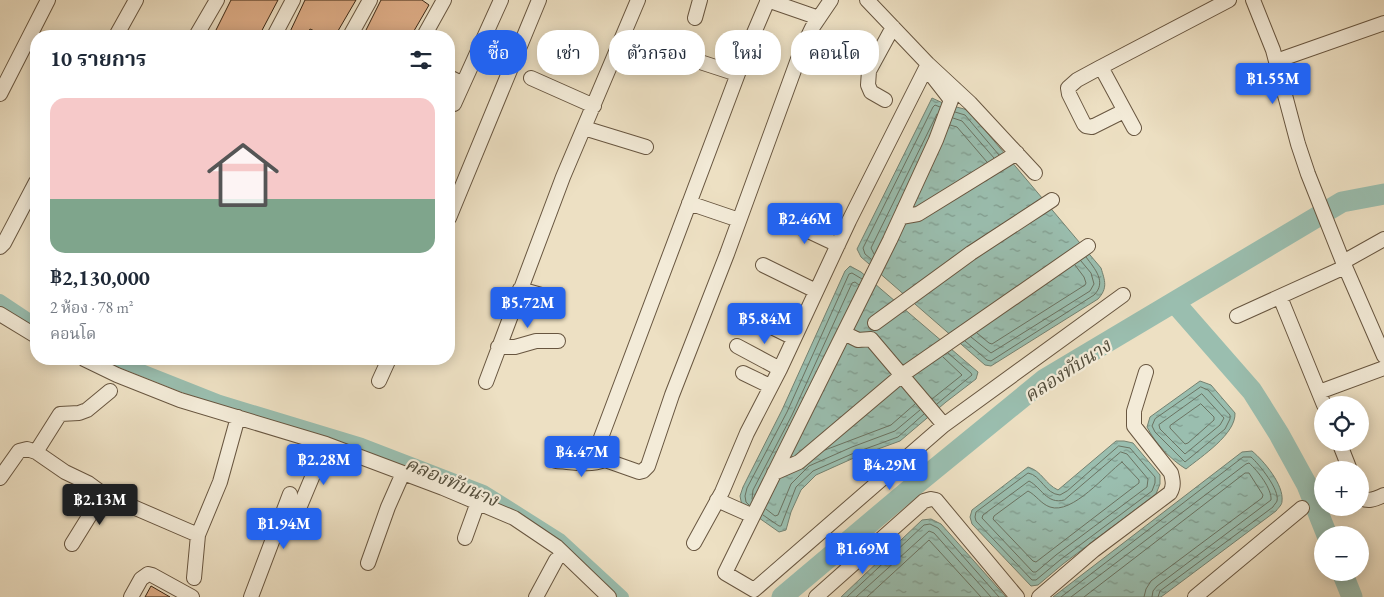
<!DOCTYPE html>
<html lang="th">
<meta charset="utf-8">
<style>
body{margin:0;font-family:"EB Garamond","Noto Serif Thai",serif;background:#f6f6f7;color:#1f2937;height:100vh;display:flex;flex-direction:column;font-size:19px;white-space:nowrap}
*{box-sizing:border-box;margin:0}
p{font-size:16px;color:#747a83}
.icon{flex:none;width:28px;height:28px;fill:none;stroke:currentColor;stroke-width:2;stroke-linecap:round;stroke-linejoin:round}
.map{position:relative;flex:1;overflow:hidden}
.panel{position:absolute;left:30px;top:30px;width:425px;height:335px;display:flex;flex-direction:column;background:#fff;border-radius:20px;box-shadow:0 2px 12px #0003}
.panel>*{flex:none}
.top-card{position:absolute;left:470px;top:30px;width:475px;height:45px;display:flex;gap:10px}
.controls{position:absolute;left:1314px;top:396px;display:grid;gap:10px}
.controls a{display:grid;place-items:center;width:55px;height:55px;border-radius:50%;background:#fff;box-shadow:0 2px 12px #0003;font-size:25px}
.price{position:absolute;translate:-50% -42px;padding:0 11px;border-radius:5px;background:#2563eb;color:#fff;font-size:16px;line-height:32px;filter:drop-shadow(0 1px 2px #0008)}
.price::after{content:'';position:absolute;left:50%;top:30px;width:15px;height:11px;margin-left:-8px;background:inherit;clip-path:polygon(0 0,100% 0,50% 100%)}
.price.active{background:#222;color:#fff}
ul{padding:0;list-style:none}
li{display:grid;align-content:center;gap:10px;height:265px;padding:0 20px}
li span{display:grid;place-items:center;height:155px;border-radius:15px;color:#555}
li>.icon{margin-inline-start:auto}
span .icon{width:90px;height:90px;fill:#fffc;stroke-width:1}
li b{font-size:21px}
h2{display:flex;justify-content:space-between;align-items:center;height:60px;padding:0 20px;font-size:21px}
.tag{padding:0 18px;border-radius:20px;background:#fff;box-shadow:0 2px 12px #0003;font-size:18px;line-height:45px}
.tag.active{background:#2563eb;color:#fff}
.map>svg:first-child{display:block}
.water{fill:url(#water-ripples);stroke:#748271}
.lines{fill:none;stroke-linecap:round;stroke-linejoin:round}
.shore{stroke:#6b7362;stroke-width:1}
.canal{stroke:#9abeaf;stroke-width:12}
.river{stroke:#9abeaf;stroke-width:21}
.building{fill:#dead87;stroke:#3c2815}
.minor-casing{stroke:#685640;stroke-width:16}
.minor{stroke:#f3ebd8;stroke-width:14}
.labels{text-anchor:middle;stroke-width:4.5;stroke-linejoin:round;paint-order:stroke}
.water-label{font-size:19px;font-style:italic;fill:#544e3c;stroke:#f3ebd8}
</style>
<div class="map">
<svg width="1384" height="597" viewBox="0 0 1384 597">
<defs>
<pattern id="water-ripples" width="26" height="14" patternUnits="userSpaceOnUse" patternTransform="scale(1.25)"><rect width="26" height="14" fill="#9abeaf"/><path d="M2 4q2-2 4 0t4 0M15 11q2-2 4 0t4 0" fill="none" stroke="#7f9a8d"/></pattern>
</defs>
<rect width="100%" height="100%" fill="#ede0c3"/>
<filter id="stains"><feTurbulence type="fractalNoise" baseFrequency=".004" numOctaves="4"/><feColorMatrix values="0 0 0 0 .2 0 0 0 0 .09 0 0 0 0 .02 0 0 0 .5 -.17"/></filter>
<radialGradient id="worn" r=".72"><stop offset=".6" stop-color="#630" stop-opacity="0"/><stop offset="1" stop-color="#630" stop-opacity=".3"/></radialGradient>
<!-- water -->
<path class="water" d="M932,98L945,104L968,110L1101,268C1105,281 1108,288 1098,299L991,366L985,365L861,257L857,249Z
M850,266L861,272L978,372L976,379L946,402L900,441L856,457L816,475L801,490L791,512L786,530L779,532L742,506L740,496L743,487L782,410L845,271Z
M1200,381L1211,385L1235,413C1236,434 1202,456 1186,469C1171,460 1155,443 1147,427L1150,417Z
M1116,441H1124L1133,443L1160,475V484L1156,494L1063,564L1038,585L1031,586L972,524L970,517L972,510L1028,467C1042,471 1045,484 1058,490Z
M1252,451C1264,461 1284,485 1282,501C1282,505 1279,507 1276,511L1161,597H1053L1242,452Z
M931,519L941,524L1006,597H841L922,520Z"/>
<g class="lines">
<!-- shore -->
<path class="shore" d="M955,112L965,115L999,155
M953,118L962,121L994,158
M950,125L957,127L987,162
M874,254L871,248L937,114
M871,259L865,254L863,248L933,107L935,105L940,107
M977,333L989,343L992,344L1085,285L1086,283L1084,277L1075,265
M971,337L991,353L1090,291L1094,284L1091,273L1081,261
M965,341L987,360L991,361L1094,295C1107,282 1095,269 1086,257
M1201,387L1208,390L1230,415V419L1225,429L1185,462L1155,432L1152,426L1155,419Z
M1202,394L1224,418L1220,425L1185,454L1160,429L1159,425Z
M932,399L962,375L943,357
M937,404L972,375L971,373L948,353
M1201,404L1214,417V420L1188,443L1185,444L1170,428V426Z
M1119,446L1130,448L1155,477V483L1152,491L1060,560L1036,580H1032L976,521L975,517L976,512L1028,473C1041,475 1045,494 1060,495L1067,491Z
M825,450L891,425L915,404
M1121,452L1127,454L1148,479L1147,487L1056,555L1036,572H1033L982,518L983,515L1029,481C1041,487 1047,505 1064,500Z
M1122,462L1139,480V483L1036,562L1033,561L993,519L994,516L1028,491C1036,495 1041,504 1050,507C1072,515 1106,474 1122,462Z
M752,499L753,490L792,415L852,283L855,282L859,285
M749,505L746,502L745,496L747,488L787,412L849,274L852,273L862,279
M766,509L775,516L778,515L791,484L809,466L852,447L895,431L920,410
M763,515L779,526H781L796,487L813,471L854,453L898,437L924,414
M847,597L924,525L930,524L938,528L999,597
M856,597L929,531L934,533L991,597
M867,597L929,540L981,597
M1061,597L1243,457H1251C1259,464 1280,490 1277,501C1277,502 1273,506 1273,507L1160,591L1158,597
M1071,597L1246,464L1249,463C1258,471 1272,489 1271,500L1157,586L1153,591L1152,597
M1084,597L1245,473H1249L1263,495L1262,498L1151,581L1146,589L1144,597"/>
<!-- canal -->
<path class="canal" d="M0,300L36,324
M114,359L220,401L362,444L484,491L560,539L623,597"/>
<!-- river -->
<path class="river" d="M1175,303L1252,391L1279,434L1307,485L1327,535
M1342,572L1352,597
M782,597L909,490L1045,379L1342,202L1384,194"/>
</g>
<!-- building -->
<path class="building" d="M231,0H278L259,36H213Z
M305,0H356L335,36H326L310,29L306,36H288Z
M381,0H422L429,5L411,36H363Z
M151,586L170,597H145Z"/>
<g class="lines">
<defs>
<path id="minor" d="M767,0L819,18
M768,0L748,47L599,443L598,455L605,460L639,472L643,471L648,466L672,395L727,254L801,51L812,28L831,0
M867,0L928,64L970,103L1035,173
M1253,0L1273,50L1298,144L1308,174L1343,262L1384,356
M695,18L700,0
M116,36L136,0
M196,36L217,0
M274,36L293,0
M350,36L370,0
M424,36L444,0
M694,60L737,74
M1276,61L1384,23
M1101,67L1077,80L1068,88L1069,94L1084,124L1086,126L1092,127L1124,111
M449,77L463,84
M531,78L594,106
M0,94L48,0
M885,100L871,92L868,85L869,71L893,27
M454,104L501,0
M584,128L646,147
M1134,128L1101,67L1229,0
M689,203L739,220
M901,217L918,214L1017,153
M449,218L539,0
M785,220L838,245
M0,247L4,243L36,182
M1343,262L1384,239
M763,265L816,291
M520,289L552,298
M1280,297L1324,405
M739,311L794,338
M0,314L36,336
M1237,316L1345,267
M875,323L971,253L1052,200
M844,333L858,340L871,339L944,425
M737,346L780,369
M498,347H515L536,341H558
M84,359L117,375L180,400L326,444L443,488L514,518L557,547L609,597
M743,373L770,386
M379,381L389,359
M486,382L563,177L638,0
M1319,392L1384,368
M1339,442L1350,470
M36,452L60,414L79,413L87,410L110,391
M556,461C572,462 589,466 605,460
M774,473L799,462L902,375L1088,246
M0,478L19,451L27,449L36,452L65,472L88,483L103,494L198,535
M1360,495C1365,504 1376,499 1384,495
M717,500L753,516L890,240L936,140L951,100L926,68
M753,516L725,573L754,590L944,425L1123,295
M295,518L326,444
M465,538L478,502
M694,543L722,492L747,433L780,369L849,221L928,64
M72,544L103,494
M368,563L388,507L403,473
M194,578L198,535L220,482L238,417
M131,597L141,579L148,574L152,575L192,597
M251,597L290,494
M536,597L556,560
M816,597L924,501L931,499L936,500L1017,597
M1039,597L1094,550L1170,493C1174,486 1173,481 1171,473L1134,426V411L1146,372
M1195,597L1302,508"/>
</defs>
<!-- minor casing -->
<use href="#minor" class="minor-casing"/>
<!-- minor -->
<use href="#minor" class="minor"/>
</g>
<g class="labels">
<!-- water labels -->
<g class="water-label">
<text transform="translate(1067 370) rotate(-33)" y="7">คลองทับนาง</text>
<text transform="translate(452 481) rotate(23)" y="7">คลองทับนาง</text>
</g>
</g>
<rect width="100%" height="100%" filter="url(#stains)"/>
<rect width="100%" height="100%" fill="url(#worn)"/>
</svg>
<div class="controls">
<a><svg class="icon" aria-label="locate" viewBox="0 0 24 24"><circle cx="12" cy="12" r="6"/><path d="M12 2v4M12 18v4M2 12h4M18 12h4"/></svg></a>
<a>+</a>
<a>−</a>
</div>
<b class="price" style="left:1273px;top:105px">฿1.55M</b>
<b class="price" style="left:805px;top:245px">฿2.46M</b>
<b class="price" style="left:528px;top:329px">฿5.72M</b>
<b class="price" style="left:765px;top:345px">฿5.84M</b>
<b class="price" style="left:582px;top:478px">฿4.47M</b>
<b class="price" style="left:324px;top:486px">฿2.28M</b>
<b class="price" style="left:890px;top:491px">฿4.29M</b>
<b class="price active" style="left:100px;top:526px">฿2.13M</b>
<b class="price" style="left:284px;top:550px">฿1.94M</b>
<b class="price" style="left:863px;top:575px">฿1.69M</b>
<div class="top-card">
<a class="tag active">ซื้อ</a>
<a class="tag">เช่า</a>
<a class="tag">ตัวกรอง</a>
<a class="tag">ใหม่</a>
<a class="tag">คอนโด</a>
</div>
<section class="panel">
<h2>10 รายการ<svg class="icon" aria-label="filters" viewBox="0 0 24 24"><path d="M4 7h16M4 17h16"/><circle cx="9" cy="7" r="2"/><circle cx="15" cy="17" r="2"/></svg></h2>
<ul>
<li><span style="background:linear-gradient(#f6c9c9 65%,#7fa58c 0)"><svg class="icon" aria-label="home" viewBox="0 0 24 24"><path d="M3 11l9-7 9 7M6 9v11h12V9"/></svg></span><div><b>฿2,130,000</b><p>2 ห้อง · 78 m²</p><p>คอนโด</p></div></li>
</ul>
</section>
</div>
